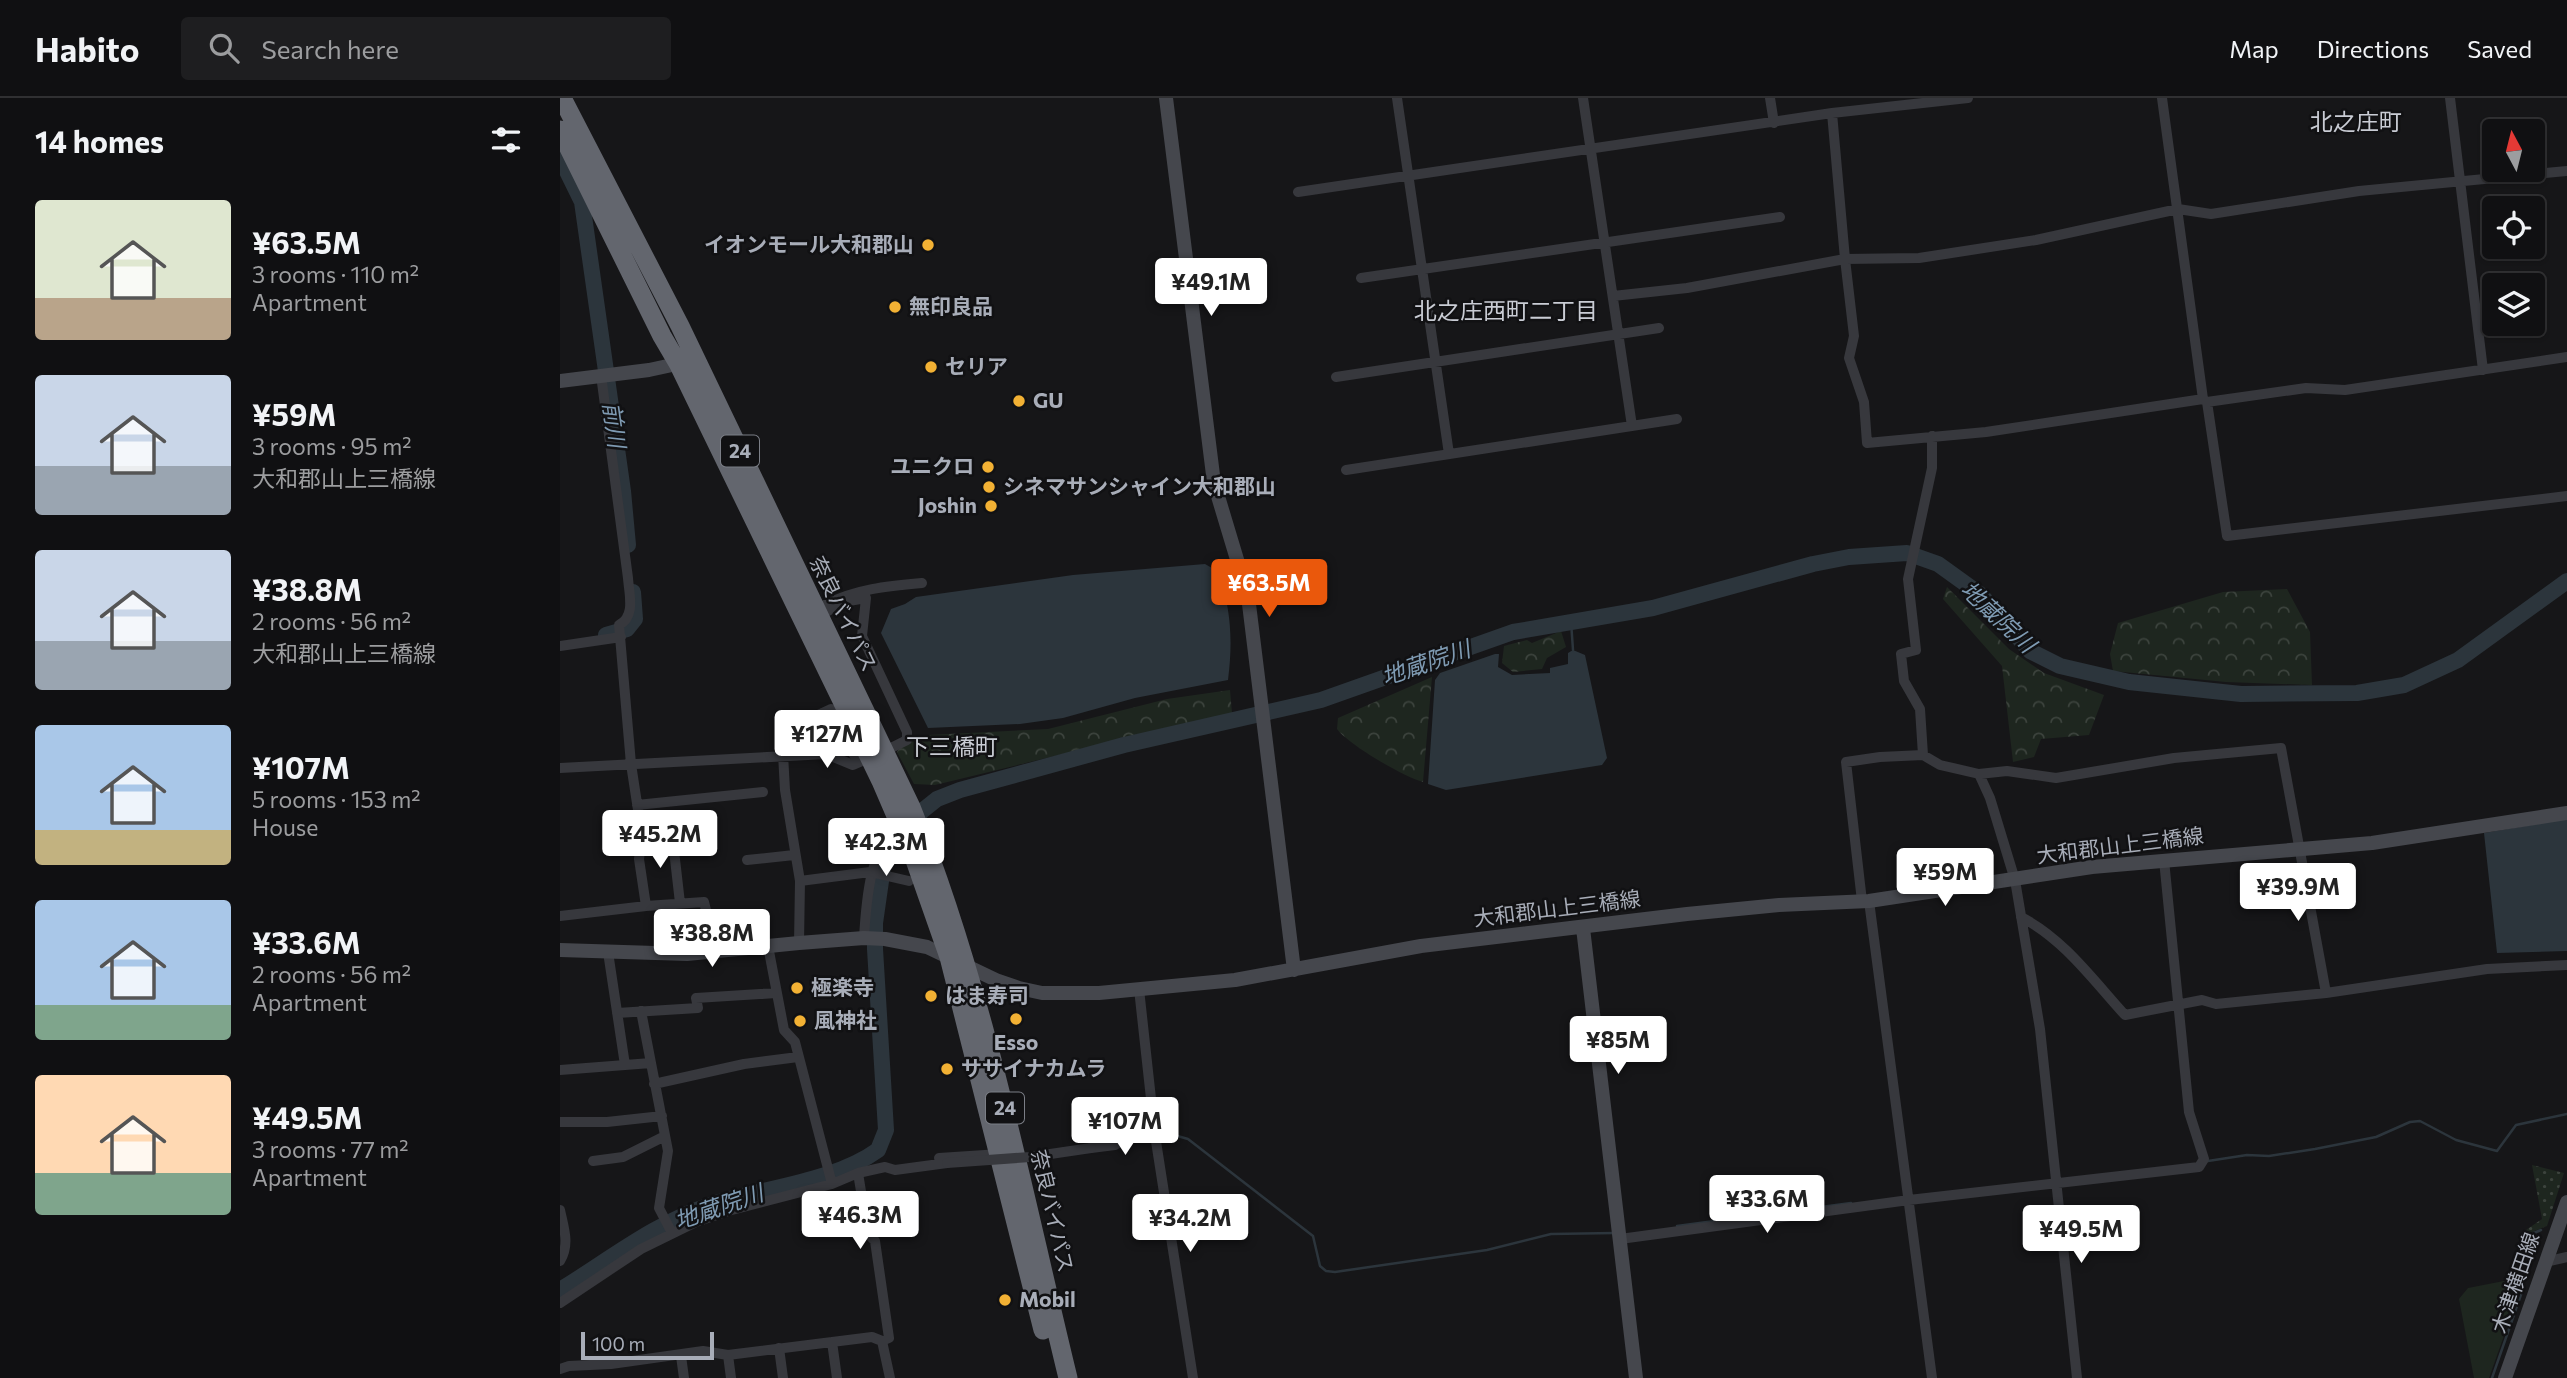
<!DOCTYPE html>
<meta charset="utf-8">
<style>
body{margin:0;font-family:Commissioner,"Noto Sans JP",sans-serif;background:#1e1e20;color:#f1f3f6;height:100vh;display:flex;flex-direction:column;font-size:26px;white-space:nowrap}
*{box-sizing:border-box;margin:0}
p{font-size:23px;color:#9c9d9f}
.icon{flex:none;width:38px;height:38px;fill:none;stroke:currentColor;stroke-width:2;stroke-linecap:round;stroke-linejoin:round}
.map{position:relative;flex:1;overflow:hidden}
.panel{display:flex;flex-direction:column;background:#101012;width:560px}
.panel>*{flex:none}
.needle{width:46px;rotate:353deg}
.fabs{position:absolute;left:1922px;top:21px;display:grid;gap:14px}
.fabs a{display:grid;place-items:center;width:63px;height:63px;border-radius:7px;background:#101012;box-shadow:0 2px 5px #0004,0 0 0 2px #303032;font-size:35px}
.scale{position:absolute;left:21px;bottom:18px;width:133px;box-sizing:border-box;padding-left:7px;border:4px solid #a8adb8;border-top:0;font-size:19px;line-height:24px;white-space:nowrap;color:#a8adb8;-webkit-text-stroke:5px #111113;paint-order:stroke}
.price{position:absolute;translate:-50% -60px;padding:0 16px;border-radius:7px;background:#fff;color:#222;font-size:23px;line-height:46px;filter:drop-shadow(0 2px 4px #0008)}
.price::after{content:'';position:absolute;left:50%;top:42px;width:21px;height:16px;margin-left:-10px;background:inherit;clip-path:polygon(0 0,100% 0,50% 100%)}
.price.on{background:#ea580c;color:#fff}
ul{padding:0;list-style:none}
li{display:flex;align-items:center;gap:21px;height:175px;padding:0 35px}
li span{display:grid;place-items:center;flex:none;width:196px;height:140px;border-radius:7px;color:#555}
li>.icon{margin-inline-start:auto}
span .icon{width:84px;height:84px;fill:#fffc;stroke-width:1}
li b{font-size:30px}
h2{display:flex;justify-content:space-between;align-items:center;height:84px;padding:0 35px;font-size:30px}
header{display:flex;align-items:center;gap:42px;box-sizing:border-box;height:98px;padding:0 35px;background:#101012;border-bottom:2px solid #303032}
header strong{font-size:33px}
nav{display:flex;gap:38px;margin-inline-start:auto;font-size:24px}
.search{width:490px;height:63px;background:#1e1e20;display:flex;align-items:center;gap:18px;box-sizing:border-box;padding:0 24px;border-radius:7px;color:#9c9d9f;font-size:26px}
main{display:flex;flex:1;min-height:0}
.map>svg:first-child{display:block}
.grass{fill:url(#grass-dots)}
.forest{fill:url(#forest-crowns)}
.park{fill:#1e261f}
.water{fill:#2c353c}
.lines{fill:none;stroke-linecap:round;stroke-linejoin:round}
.stream{stroke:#2c353c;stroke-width:2.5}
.river{stroke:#2c353c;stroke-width:16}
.street{stroke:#37383d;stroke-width:10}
.secondary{stroke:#45474d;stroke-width:14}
.highway{stroke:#63666e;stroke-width:19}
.street-bridge{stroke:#37383d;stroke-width:10}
.poi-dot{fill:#f2b134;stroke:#111113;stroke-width:2.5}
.labels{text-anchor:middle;stroke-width:5;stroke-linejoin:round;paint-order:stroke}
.shield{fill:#111113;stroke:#7b7e86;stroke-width:2}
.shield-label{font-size:19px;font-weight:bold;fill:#a8adb8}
.poi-label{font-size:21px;font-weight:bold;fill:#a8adb8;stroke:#111113;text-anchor:start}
.street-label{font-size:21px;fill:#a8adb8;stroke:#111113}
.neighbourhood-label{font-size:23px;fill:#c9ccd4;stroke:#111113}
.water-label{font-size:23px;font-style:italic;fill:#7f9bb3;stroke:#111113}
</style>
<header>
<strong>Habito</strong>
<div class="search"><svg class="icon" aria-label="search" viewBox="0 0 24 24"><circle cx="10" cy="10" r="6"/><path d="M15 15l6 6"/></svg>Search here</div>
<nav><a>Map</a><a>Directions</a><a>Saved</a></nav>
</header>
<main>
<section class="panel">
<h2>14 homes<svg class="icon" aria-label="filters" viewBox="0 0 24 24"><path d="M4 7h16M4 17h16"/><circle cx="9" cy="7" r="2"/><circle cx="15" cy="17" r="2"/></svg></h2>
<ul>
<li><span style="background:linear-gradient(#dfe7d0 70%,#b9a48a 0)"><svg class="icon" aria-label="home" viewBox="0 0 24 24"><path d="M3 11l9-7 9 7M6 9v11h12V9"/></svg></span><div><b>¥63.5M</b><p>3 rooms · 110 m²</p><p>Apartment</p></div></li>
<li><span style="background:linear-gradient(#c9d6e8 65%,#9aa5b1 0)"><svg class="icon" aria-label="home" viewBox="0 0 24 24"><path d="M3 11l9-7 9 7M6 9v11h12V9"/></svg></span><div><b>¥59M</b><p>3 rooms · 95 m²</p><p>大和郡山上三橋線</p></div></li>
<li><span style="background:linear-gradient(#c9d6e8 65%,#9aa5b1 0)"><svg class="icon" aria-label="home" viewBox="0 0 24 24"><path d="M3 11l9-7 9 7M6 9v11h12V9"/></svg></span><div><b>¥38.8M</b><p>2 rooms · 56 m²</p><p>大和郡山上三橋線</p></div></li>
<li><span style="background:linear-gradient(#a9c7e8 75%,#c2b280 0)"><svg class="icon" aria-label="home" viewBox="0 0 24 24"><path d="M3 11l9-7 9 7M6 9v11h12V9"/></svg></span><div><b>¥107M</b><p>5 rooms · 153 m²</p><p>House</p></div></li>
<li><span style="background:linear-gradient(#a9c7e8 75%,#7fa58c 0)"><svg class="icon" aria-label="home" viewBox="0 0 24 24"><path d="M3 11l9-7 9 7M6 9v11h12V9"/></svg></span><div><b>¥33.6M</b><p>2 rooms · 56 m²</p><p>Apartment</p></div></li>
<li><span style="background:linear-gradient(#ffd9b3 70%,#7fa58c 0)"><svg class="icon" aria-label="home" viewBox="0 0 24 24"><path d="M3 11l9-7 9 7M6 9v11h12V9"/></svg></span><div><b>¥49.5M</b><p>3 rooms · 77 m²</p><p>Apartment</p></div></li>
</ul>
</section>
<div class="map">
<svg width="2007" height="1280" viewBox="0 0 2007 1280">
<defs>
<pattern id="grass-dots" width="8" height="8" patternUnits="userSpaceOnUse" patternTransform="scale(1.75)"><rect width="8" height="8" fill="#1e261f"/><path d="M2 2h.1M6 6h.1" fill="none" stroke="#3c433d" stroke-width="1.8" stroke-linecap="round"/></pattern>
<pattern id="forest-crowns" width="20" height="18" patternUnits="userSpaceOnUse" patternTransform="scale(1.75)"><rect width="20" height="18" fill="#1e261f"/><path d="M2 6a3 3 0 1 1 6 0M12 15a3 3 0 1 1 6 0" fill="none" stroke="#3c433d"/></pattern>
</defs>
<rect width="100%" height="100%" fill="#161618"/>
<!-- grass -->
<path class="grass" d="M1972,1067L2004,1075L1987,1128L1967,1136L1966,1132L1982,1121Z"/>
<!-- forest -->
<path class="forest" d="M1387,489L1449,551L1484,575L1544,597L1529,637L1481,641L1474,659L1453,664L1442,568L1383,501Z
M1727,491L1750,534L1752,587L1666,584L1553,573L1550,556L1558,525L1663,494Z
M1001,533L1006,549L987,560L982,571L953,574L942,565L944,548L967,542L972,545Z
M872,579L863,684C844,679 789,647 777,631L778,620Z
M670,592L672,615L375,687L354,686L337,654L348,638L488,631L607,601Z"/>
<!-- park -->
<path class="park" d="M1959,1180V1186L1962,1187L1929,1280H1914L1899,1201L1908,1190Z"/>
<!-- water -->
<path class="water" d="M645,466L659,474C671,513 673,542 668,582L575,600L503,620L460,626L368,630L321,535L331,511L345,506L356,499L513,477Z
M1013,552L1025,557L1047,660L1042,667L886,692L868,686L875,582L880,575L935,556H939L938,569L952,577L990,575V570L1008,566V555Z
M2007,721V853L1937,855L1924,735Z"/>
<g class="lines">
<!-- stream -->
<path class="stream" d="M1011,523L1013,552
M614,1037L628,1041L753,1138L760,1168L766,1173L775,1174L927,1152L991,1136L1055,1135
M1648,1063L1687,1057L1709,1058L1755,1051L1816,1039L1850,1024L1860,1023L1896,1042L1937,1053L1956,1027L2007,1016
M1117,1128L1291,1105
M1963,1152L1969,1137L1981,1132
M1932,1280L1964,1188"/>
<!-- river -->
<path class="river" d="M0,59L22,104L63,393L68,447
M46,537L67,531L75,521L73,494
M0,1192C49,1162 95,1125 150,1107C202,1090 274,1084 318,1052L326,1032L315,851V825L323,769L362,713L377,701L400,692L564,647L761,602L953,534L1093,510L1253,466L1289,459L1347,455L1378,466L1421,497L1470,553L1500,568L1569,584L1681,596L1797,595L1844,587L1898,562L2007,483"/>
<!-- street -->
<path class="street" d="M837,0L889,356
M1023,0L1072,328
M1210,0L1214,25
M1602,0L1643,301
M1890,0L1923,272
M1272,15L1285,161L1359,160L1476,142L1618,111L1651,116L1799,93L2007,73
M738,94L1272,15L1408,0
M801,180L1220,119
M1053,198L1127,190L1285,161L1294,238L1289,260L1304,304L1307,345L1426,334L1643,301L1647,304L1746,290L1785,292L2007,259
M776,279L1099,230
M1647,304L1667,438L2007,398
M786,372L1117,321
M0,548L61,539
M333,649L347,642V634L302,538L306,500L283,504L268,513L265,507C295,491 328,488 362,485
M223,656L225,692L240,783L239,845
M223,656L247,635L258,617L271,611L294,657L306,653
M1363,657L1360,611L1344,583L1341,556L1356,552L1348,481L1372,370V338
M0,670L266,656L293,667L300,664
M1419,676L1430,700L1455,782L1480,931L1517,1280
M77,707L203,694
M82,738L112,735L120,805
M187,762L234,757
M240,783L310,774L349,783
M1302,803L1286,664L1320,659L1363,657L1380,667L1419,676L1447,673L1496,680L1614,660L1721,650L1766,895
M1309,803L1372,1280
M86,808L144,804L149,824H169L172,852
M0,818L86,808L79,761L82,738L71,666L59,527C76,518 69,496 68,480L41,277
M1461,819C1504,841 1533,882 1565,917L1642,902L1656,906L1766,895L1927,871L2007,867
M304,840C307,788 311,763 336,716
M208,848L224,932L235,944L272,1086
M48,854L65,967
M579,891L595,1037L633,1280
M81,913L91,965
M57,915L138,910L136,900L216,895
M0,972L91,965L108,1053L99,1110L112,1135
M94,986L184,966L238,959
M0,1024H47L102,1018
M531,1050L555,1047L566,1040L595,1037
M379,1060L440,1056
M33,1063L63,1059L105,1038
M298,1075L308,1136L315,1143L329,1240L322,1243
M0,1112C4,1131 10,1146 0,1163
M1060,1141L1349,1102L1639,1069L1644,1061L1629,1014L1604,762
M1985,1164L2007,1159
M0,1205L81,1151L136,1124L168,1113L272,1086L298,1075L325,1069L335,1072L387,1065
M272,1244L277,1280
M219,1250L223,1280
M168,1257L171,1280
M121,1258L124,1280
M0,1271L9,1268L51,1266L143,1253L168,1257L312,1239L322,1243L330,1280"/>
<!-- secondary -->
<path class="secondary" d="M606,0L654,385L688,498L734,872
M0,283L89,272L126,264
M1023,830L1076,1280
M0,852L127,856L239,845L304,840L325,841L367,849L436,882L459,890L482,895H539L675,882L861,848L1127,816L1219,807L1309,803L1532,769L1812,745L2007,715
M1945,1280L2007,1104"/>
<!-- highway -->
<path class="highway" d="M2,0L120,228L351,709C425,893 461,1088 508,1280
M0,32L102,238L119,267L321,683L355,762L389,859L483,1232"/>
<!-- street-bridge -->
<path class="street-bridge" d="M387,1065L470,1059L531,1050"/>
</g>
<!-- markers -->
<g class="poi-dot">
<circle cx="368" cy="147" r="7"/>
<circle cx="335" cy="209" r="7"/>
<circle cx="371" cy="269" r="7"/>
<circle cx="459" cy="303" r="7"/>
<circle cx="428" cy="369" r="7"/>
<circle cx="429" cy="389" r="7"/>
<circle cx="431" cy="408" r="7"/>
<circle cx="237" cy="890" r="7"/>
<circle cx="371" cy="898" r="7"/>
<circle cx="456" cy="921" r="7"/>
<circle cx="240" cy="923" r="7"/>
<circle cx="387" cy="971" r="7"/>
<circle cx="445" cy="1202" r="7"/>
</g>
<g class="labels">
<!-- shield labels -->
<g class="shield">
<rect x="161" y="337.5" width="38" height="31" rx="5"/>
<rect x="426" y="994.5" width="38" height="31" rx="5"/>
</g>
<g class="shield-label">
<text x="180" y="360">24</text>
<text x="445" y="1017">24</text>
</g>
<!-- poi labels -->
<g class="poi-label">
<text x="354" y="154" text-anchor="end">イオンモール大和郡山</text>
<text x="349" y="216">無印良品</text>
<text x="385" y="276">セリア</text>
<text x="473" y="310">GU</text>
<text x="414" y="376" text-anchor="end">ユニクロ</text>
<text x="443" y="396">シネマサンシャイン大和郡山</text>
<text x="417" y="415" text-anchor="end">Joshin</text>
<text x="251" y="897">極楽寺</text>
<text x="385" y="905">はま寿司</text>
<text x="254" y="930">風神社</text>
<text x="456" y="952" text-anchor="middle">Esso</text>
<text x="401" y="978">ササイナカムラ</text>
<text x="459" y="1209">Mobil</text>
</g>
<!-- street labels -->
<g class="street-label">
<text transform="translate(283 516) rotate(64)" y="7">奈良バイパス</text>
<text transform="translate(1560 748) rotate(-7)" y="7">大和郡山上三橋線</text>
<text transform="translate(997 811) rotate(-7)" y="7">大和郡山上三橋線</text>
<text transform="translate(492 1113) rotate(77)" y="7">奈良バイパス</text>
<text transform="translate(1956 1185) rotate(-71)" y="7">木津横田線</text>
</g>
<!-- neighbourhood labels -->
<g class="neighbourhood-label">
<text x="1796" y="32">北之庄町</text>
<text x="946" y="221">北之庄西町二丁目</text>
<text x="392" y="657">下三橋町</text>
</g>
<!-- water labels -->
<g class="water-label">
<text transform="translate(54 327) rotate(82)" y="8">前川</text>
<text transform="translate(1438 519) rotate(43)" y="8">地蔵院川</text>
<text transform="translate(866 565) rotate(-19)" y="8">地蔵院川</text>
<text transform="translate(159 1109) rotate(-19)" y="8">地蔵院川</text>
</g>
</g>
</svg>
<div class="fabs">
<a><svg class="needle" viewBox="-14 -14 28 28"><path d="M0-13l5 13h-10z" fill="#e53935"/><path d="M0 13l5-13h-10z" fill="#9c9d9f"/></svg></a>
<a><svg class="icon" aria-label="locate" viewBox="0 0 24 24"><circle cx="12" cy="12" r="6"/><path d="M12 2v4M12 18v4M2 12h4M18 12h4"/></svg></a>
<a><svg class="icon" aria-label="layers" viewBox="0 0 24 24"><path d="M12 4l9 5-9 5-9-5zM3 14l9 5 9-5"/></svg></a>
</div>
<div class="scale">100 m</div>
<b class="price" style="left:651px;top:220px">¥49.1M</b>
<b class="price on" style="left:709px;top:521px">¥63.5M</b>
<b class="price" style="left:267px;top:672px">¥127M</b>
<b class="price" style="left:100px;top:772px">¥45.2M</b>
<b class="price" style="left:326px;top:780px">¥42.3M</b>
<b class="price" style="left:1385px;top:810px">¥59M</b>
<b class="price" style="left:1738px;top:825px">¥39.9M</b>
<b class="price" style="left:152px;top:871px">¥38.8M</b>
<b class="price" style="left:1058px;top:978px">¥85M</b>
<b class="price" style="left:565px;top:1059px">¥107M</b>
<b class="price" style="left:1207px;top:1137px">¥33.6M</b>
<b class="price" style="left:300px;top:1153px">¥46.3M</b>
<b class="price" style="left:630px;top:1156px">¥34.2M</b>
<b class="price" style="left:1521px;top:1167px">¥49.5M</b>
</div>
</main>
